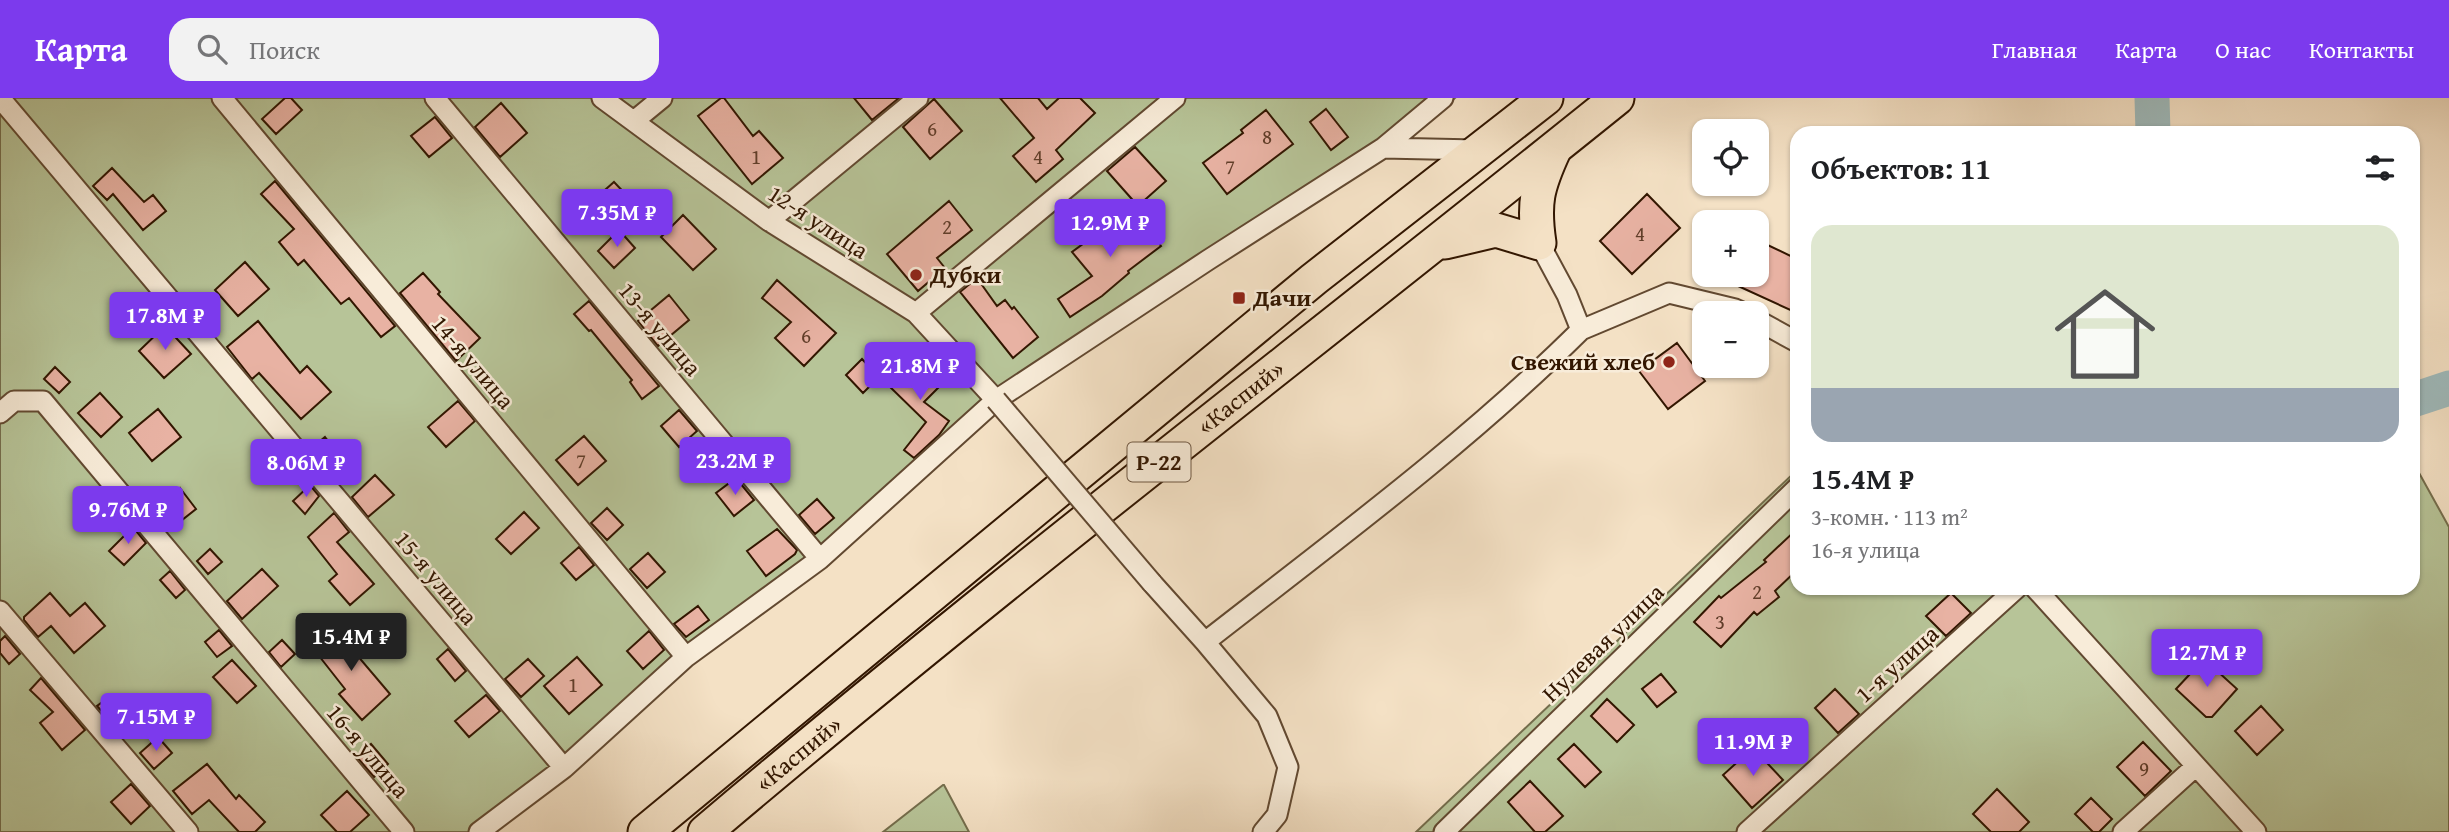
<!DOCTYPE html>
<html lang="ru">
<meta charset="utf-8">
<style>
body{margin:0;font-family:"Gentium Book Plus",serif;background:#f2f2f2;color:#202124;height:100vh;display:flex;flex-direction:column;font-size:26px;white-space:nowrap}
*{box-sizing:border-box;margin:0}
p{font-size:23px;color:#757577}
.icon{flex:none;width:38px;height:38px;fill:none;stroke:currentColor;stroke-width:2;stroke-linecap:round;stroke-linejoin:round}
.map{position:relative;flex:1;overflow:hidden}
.details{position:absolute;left:1790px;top:28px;width:630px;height:469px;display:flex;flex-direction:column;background:#fff;border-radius:21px;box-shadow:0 2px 5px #0004}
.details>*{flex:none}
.controls{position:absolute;left:1692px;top:21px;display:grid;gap:14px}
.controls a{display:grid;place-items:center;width:77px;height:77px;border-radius:14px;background:#fff;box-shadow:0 2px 5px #0004;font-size:35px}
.price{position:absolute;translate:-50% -60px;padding:0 16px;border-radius:7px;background:#7c3aed;color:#fff;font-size:23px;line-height:46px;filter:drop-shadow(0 2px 4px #0008)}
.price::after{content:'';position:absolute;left:50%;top:42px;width:21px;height:16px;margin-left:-10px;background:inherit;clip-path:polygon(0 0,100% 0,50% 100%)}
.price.current{background:#222;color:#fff}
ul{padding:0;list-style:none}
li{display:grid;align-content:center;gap:14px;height:371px;padding:0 21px}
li+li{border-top:2px solid #e0e0e0}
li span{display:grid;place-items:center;height:217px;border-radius:21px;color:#555}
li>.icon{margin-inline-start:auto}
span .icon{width:126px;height:126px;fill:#fffc;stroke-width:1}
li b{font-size:30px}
h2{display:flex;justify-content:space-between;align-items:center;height:84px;padding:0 21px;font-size:30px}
header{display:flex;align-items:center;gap:42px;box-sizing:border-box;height:98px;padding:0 35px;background:#7c3aed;color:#fff}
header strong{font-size:33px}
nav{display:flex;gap:38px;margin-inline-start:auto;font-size:24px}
.search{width:490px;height:63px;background:#f2f2f2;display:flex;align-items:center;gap:18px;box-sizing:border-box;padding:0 24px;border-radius:21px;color:#757577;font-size:26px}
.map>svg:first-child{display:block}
.green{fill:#b7c498;stroke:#746d4c;stroke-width:2}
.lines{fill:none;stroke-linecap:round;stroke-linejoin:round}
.river{stroke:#9fbbbd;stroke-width:35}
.building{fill:#e8b2a3;stroke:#321600;stroke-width:2}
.minor-casing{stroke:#624931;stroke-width:23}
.trunk-casing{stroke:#321600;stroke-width:37}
.minor{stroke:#f8ecd9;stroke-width:19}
.trunk{stroke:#f4e1c5;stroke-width:33}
.minor-bridge-casing{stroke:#624931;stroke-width:23;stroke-linecap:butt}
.minor-bridge{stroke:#f8ecd9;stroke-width:19}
.poi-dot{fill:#8f2418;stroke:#f8ecd9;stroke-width:2.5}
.labels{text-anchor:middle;stroke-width:5;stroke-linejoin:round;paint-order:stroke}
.number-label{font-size:21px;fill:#603d29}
.shield{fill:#f8ecd9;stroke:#6d5641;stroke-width:2}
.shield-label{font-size:23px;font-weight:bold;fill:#321600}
.street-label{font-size:24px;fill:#321600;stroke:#f8ecd9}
.poi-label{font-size:24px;font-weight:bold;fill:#321600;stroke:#f8ecd9;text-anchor:start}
</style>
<header>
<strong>Карта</strong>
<div class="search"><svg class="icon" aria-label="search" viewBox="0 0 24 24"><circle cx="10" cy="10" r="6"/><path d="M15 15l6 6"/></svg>Поиск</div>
<nav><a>Главная</a><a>Карта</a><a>О нас</a><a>Контакты</a></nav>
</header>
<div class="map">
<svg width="2449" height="734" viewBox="0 0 2449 734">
<rect width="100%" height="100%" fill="#f4e1c5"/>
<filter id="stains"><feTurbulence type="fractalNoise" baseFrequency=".00286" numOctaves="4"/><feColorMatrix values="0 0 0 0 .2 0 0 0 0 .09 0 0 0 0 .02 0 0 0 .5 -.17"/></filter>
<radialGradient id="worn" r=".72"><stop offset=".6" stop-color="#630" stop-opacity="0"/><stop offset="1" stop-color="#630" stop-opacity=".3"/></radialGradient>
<!-- green -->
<path class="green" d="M0,0H1455L1386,60L1020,289L493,734H0Z
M2413,364L2449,429V734H1416L1797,372V490H2413Z
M944,687L969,734H883L943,687Z"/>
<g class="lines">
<!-- river -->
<path class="river" d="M2152,0L2153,35
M2413,302L2449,290"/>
</g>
<!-- building -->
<path class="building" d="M285,0H291L302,12L276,36L262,21Z
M721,0H724L753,38L759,33L783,60L752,86L698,18Z
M854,0H899L872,22Z
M1000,0H1038L1047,11L1059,0H1080L1095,15L1056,52L1063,61L1036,84L1013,58L1034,40Z
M934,1L962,33L930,61L903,29Z
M501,5L527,35L500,59L475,29Z
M1326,11L1348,39L1331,52L1310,24Z
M1266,12L1293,46L1227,96L1203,65L1243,35L1241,32Z
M435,19L452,40L429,59L411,38Z
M1135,49L1166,83L1138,108L1107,73Z
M112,70L144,104L153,97L166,113L143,132L113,96L107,102L93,88Z
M275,83L395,228L381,239L349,200L341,206L304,162L298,167L279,144L294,131L261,96Z
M614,84L633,104L607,128L588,107Z
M1647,96L1680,130L1632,176L1600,143Z
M949,103L972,132L937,160L945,170L918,193L887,156Z
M1132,110L1161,148L1128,173L1129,175L1102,198L1070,219L1058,201L1092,178L1072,154Z
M683,117L716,151L693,172L661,139Z
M619,132L635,150L614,170L598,153Z
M1757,142L1797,161V215L1714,177H1757Z
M245,164L269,191L238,218L215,192Z
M423,175L440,194L438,196L480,240L456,263L400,195Z
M977,180L997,208L1005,202L1012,211L1014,209L1038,239L1013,260L960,194Z
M777,182L836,235L804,268L775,240L791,224L762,200Z
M669,197L689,222L658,248L638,223Z
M589,203L659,288L642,301L630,284L632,282L591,232L589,233L574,216Z
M258,223L300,275L307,268L331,294L301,321L259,275L252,281L227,249Z
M165,228L191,256L164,280L139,253Z
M1677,245L1705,283L1668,311L1639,273Z
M915,258L943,285L924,304L949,323L939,337L914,360L904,352L926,324L887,286Z
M862,261L879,279L863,295L846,277Z
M55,269L70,284L59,295L44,281Z
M100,295L122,319L101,339L78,315Z
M458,303L475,323L446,349L428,329Z
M158,311L181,339L152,363L129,335Z
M679,312L697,333L679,349L661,328Z
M584,338L606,363L578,387L556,362Z
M325,339L345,364L334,378L312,350Z
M375,377L394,397L368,419L352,399Z
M736,380L754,402L734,418L716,395Z
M310,387L319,398L305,416L293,403Z
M180,390L196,411L168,433L150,412Z
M817,401L834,420L815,436L799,417Z
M607,410L623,427L607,442L591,425Z
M524,414L539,430L511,456L496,441Z
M334,415L349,434L337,444L374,486L350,507L329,483L337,476L308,439Z
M133,429L146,445L124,467L109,453Z
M777,431L797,452L795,456L766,478L747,453Z
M1797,431V472L1775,493L1779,499L1757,517L1754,514L1721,549L1694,524L1719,498L1721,500L1766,464L1764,462Z
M579,449L594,467L576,482L561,465Z
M210,451L222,464L208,476L197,463Z
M648,455L665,474L647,490L630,471Z
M262,471L278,488L242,521L227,503Z
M170,473L185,492L176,500L160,482Z
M50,495L70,518L85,505L105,528L74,555L51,528L38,539L24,522V519Z
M1951,495L1971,515L1946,538L1926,518Z
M698,508L709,522L686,539L674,526Z
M339,528L359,554L356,556L390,596L362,622L339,596L345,591L312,549Z
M219,532L232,548L217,559L205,544Z
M649,533L664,552L643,571L627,553Z
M5,538L20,556L9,566L0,555V543Z
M282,542L295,556L281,569L269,554Z
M448,551L466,573L455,583L437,561Z
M577,559L602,587L569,616L544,588Z
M528,561L544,578L521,599L505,581Z
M2204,561L2237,591L2212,619H2206L2176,591Z
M232,562L256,588L237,605L213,579Z
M1661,576L1676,594L1657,609L1642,591Z
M41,580L85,632L62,652L40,625L53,614L30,592Z
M1835,591L1859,616L1838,635L1815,610Z
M112,597L125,615L112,625L97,608Z
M486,597L500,613L469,639L455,623Z
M1607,601L1634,627L1617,644L1591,618Z
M2261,608L2283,632L2257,657L2235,633Z
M158,639L172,655L154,671L140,655Z
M2143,644L2171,673L2145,698L2117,669Z
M371,646L388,666L374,679L356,658Z
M1574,646L1601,674L1585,689L1558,661Z
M1753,650L1783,682L1752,710L1723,677Z
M207,666L236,701L239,697L265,724L255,734H239L209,702L192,716L173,693Z
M1530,683L1563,718L1545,734H1535L1508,704Z
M131,686L150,708L131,726L111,704Z
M1997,691L2029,724L2019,734H1991L1973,716Z
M347,693L369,717L350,734H337L321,717Z
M2091,700L2112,721L2099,734H2093L2075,716Z"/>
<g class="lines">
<defs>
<path id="minor" d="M0,0L564,670
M222,0L686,559
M435,0L820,461
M602,0L769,123L916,215L996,302
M634,23L662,0
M1383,50L1477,52
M769,123L918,0
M1539,145L1567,197L1581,232L1669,195L1735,211L1744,215
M916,215L1175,0
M1757,222L1797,244
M0,315L14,303H43L404,734
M1152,485L1205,544C1333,444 1466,346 1581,232
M2035,490L2256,734
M0,513L188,734
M1205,544L1267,618L1288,669L1277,717L1263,734
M479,734L564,670L686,559L820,461L996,302L1208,162L1383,50L1443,0
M1444,734L1797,390
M1747,734L2017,490
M2123,734L2196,668"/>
<g id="trunk">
<path d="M1445,144L1496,132L1539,145C1533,105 1537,89 1554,52"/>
<path d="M645,734L1314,181L1546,0"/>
<path id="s1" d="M705,734C1002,482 1313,245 1617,0"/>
</g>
</defs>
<!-- minor casing -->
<use href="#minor" class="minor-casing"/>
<!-- trunk casing -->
<use href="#trunk" class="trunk-casing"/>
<!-- minor -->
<use href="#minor" class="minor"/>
<!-- trunk -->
<use href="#trunk" class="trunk"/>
<defs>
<path id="minor-bridge" d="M996,302L1152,485"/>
</defs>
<!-- minor-bridge casing -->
<use href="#minor-bridge" class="minor-bridge-casing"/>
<!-- minor-bridge -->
<use href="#minor-bridge" class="minor-bridge"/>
</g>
<!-- markers -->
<g class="poi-dot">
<circle cx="916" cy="177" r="7"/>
<rect x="1232" y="193" width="14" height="14" rx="3.5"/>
<circle cx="1669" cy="264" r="7"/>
</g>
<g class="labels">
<!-- number labels -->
<g class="number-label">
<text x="932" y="38">6</text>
<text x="1267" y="46">8</text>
<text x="756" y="66">1</text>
<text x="1038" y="66">4</text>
<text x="1230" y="76">7</text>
<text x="947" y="136">2</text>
<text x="1640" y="143">4</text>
<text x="806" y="245">6</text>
<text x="581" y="370">7</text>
<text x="1757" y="501">2</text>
<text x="1720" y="531">3</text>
<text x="573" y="594">1</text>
<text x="2144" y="678">9</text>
</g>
<!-- shield labels -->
<rect class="shield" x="1127.5" y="344.5" width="63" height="39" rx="5"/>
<g class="shield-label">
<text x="1159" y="372">Р-22</text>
</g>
<!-- street labels -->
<g class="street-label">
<text transform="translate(818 124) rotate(33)" y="8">12-я улица</text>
<text transform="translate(660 231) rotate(50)" y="8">13-я улица</text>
<text transform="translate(473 264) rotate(50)" y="8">14-я улица</text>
<text dy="8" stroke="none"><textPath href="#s1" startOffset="690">«Каспий»</textPath></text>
<text transform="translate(436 480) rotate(50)" y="8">15-я улица</text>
<text transform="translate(1603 545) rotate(-44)" y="8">Нулевая улица</text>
<text transform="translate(1897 566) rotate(-42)" y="8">1-я улица</text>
<text transform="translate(368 653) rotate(50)" y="8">16-я улица</text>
<text dy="8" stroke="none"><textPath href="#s1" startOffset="122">«Каспий»</textPath></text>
</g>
<!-- poi labels -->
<g class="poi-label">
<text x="930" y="185">Дубки</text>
<text x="1253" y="208">Дачи</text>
<text x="1655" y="272" text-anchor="end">Свежий хлеб</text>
</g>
</g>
<rect width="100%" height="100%" filter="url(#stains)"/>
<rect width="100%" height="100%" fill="url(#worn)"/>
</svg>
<div class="controls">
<a><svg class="icon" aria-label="locate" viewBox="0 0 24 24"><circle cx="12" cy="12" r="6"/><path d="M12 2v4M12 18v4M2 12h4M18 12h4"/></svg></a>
<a>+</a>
<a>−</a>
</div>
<b class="price" style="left:617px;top:151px">7.35M ₽</b>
<b class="price" style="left:1110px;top:161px">12.9M ₽</b>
<b class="price" style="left:165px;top:254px">17.8M ₽</b>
<b class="price" style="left:920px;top:304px">21.8M ₽</b>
<b class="price" style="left:735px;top:399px">23.2M ₽</b>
<b class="price" style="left:306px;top:401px">8.06M ₽</b>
<b class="price" style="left:128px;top:448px">9.76M ₽</b>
<b class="price current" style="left:351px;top:575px">15.4M ₽</b>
<b class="price" style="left:2207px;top:591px">12.7M ₽</b>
<b class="price" style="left:156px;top:655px">7.15M ₽</b>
<b class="price" style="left:1753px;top:680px">11.9M ₽</b>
<section class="details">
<h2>Объектов: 11<svg class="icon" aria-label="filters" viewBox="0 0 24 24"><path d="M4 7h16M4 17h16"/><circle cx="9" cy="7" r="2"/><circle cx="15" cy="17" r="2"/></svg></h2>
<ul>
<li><span style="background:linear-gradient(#dfe7d0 75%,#9aa5b1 0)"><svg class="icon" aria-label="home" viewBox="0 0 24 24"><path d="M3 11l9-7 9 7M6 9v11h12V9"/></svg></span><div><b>15.4M ₽</b><p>3-комн. · 113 m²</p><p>16-я улица</p></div></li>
</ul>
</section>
</div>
